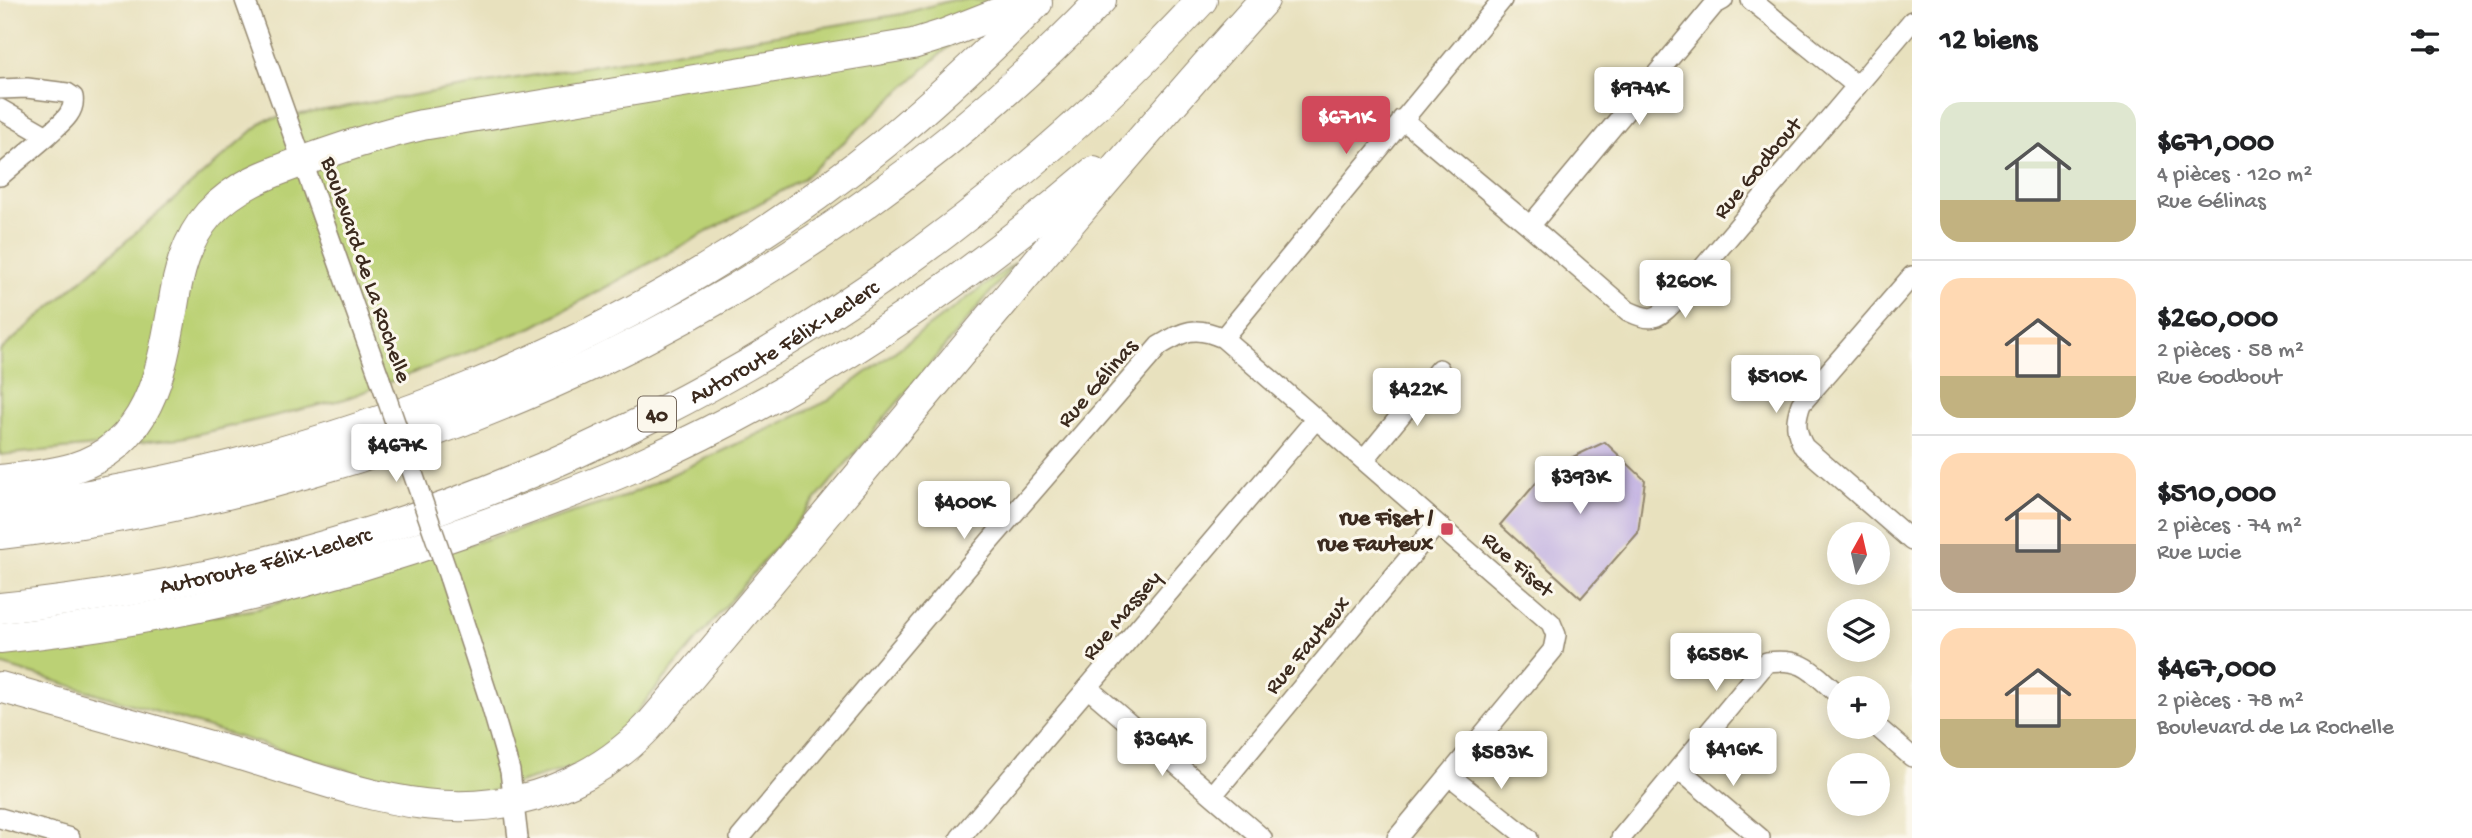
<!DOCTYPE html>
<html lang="fr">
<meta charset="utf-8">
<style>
body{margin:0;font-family:"Gochi Hand",sans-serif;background:#f6f6f6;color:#202124;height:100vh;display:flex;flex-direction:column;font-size:26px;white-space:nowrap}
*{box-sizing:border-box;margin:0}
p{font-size:23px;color:#757577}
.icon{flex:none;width:38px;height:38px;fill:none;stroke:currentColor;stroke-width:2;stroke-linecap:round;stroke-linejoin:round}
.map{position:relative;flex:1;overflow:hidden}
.panel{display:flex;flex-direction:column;background:#fff;width:560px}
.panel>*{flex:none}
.needle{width:46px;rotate:8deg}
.buttons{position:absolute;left:1827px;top:522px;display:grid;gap:14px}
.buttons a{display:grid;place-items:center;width:63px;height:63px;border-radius:50%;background:#fff;box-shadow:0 4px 18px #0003;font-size:35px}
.price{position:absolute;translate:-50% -60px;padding:0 16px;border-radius:7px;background:#fff;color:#222;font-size:23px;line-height:46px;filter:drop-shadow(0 2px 4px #0008)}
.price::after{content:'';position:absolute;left:50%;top:42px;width:21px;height:16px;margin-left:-10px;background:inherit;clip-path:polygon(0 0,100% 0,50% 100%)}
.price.active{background:#d1495b;color:#fff}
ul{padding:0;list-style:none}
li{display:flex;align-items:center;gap:21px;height:175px;padding:0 28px}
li+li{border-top:2px solid #e0e0e0}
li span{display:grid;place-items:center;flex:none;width:196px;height:140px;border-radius:21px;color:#555}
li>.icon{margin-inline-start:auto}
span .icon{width:84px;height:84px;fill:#fffc;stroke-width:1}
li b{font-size:30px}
h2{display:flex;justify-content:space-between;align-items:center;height:84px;padding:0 28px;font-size:30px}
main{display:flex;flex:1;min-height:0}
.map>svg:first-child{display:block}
.green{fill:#bbd175;stroke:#7b7e4a;stroke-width:2}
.building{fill:#c5b5e2}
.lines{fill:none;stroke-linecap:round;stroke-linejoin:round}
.minor-casing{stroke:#92866e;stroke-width:22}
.highway-casing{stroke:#92866e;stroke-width:32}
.minor{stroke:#fff;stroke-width:19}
.highway{stroke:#fff;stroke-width:30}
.minor-bridge-casing{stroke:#92866e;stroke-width:22;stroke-linecap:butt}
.minor-bridge{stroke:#fff;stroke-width:19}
.poi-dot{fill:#d1495b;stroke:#fbf7ec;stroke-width:2.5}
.labels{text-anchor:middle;stroke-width:6;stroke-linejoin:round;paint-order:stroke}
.shield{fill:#fbf7ec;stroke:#75685c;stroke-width:2}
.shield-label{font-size:21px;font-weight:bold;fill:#3b2a1e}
.street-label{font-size:23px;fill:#3b2a1e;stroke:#fbf7ec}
.poi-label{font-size:23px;font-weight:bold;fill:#3b2a1e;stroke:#fbf7ec;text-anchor:end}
</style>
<main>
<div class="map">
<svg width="1912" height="838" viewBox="0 0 1912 838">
<rect width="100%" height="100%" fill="#fbf7ec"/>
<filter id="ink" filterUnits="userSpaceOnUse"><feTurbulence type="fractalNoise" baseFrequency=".0143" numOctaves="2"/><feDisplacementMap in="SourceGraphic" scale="14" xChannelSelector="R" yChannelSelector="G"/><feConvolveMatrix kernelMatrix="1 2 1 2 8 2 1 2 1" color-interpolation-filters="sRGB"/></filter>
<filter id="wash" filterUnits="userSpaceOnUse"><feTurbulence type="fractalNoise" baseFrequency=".00686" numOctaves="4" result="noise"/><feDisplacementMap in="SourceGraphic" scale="28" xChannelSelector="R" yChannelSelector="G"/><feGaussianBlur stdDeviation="1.57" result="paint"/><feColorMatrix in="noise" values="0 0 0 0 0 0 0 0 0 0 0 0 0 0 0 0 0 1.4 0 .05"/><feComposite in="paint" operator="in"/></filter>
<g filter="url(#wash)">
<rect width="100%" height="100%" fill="#e8e1be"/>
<!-- green -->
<path class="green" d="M952,0H1000L802,180L533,327L345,399L181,438L0,455V351L265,120L902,14Z
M1016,262L596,760L485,793L393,784L0,664V651L257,609L624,497L828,401Z"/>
<g id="blocks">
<!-- building -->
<path class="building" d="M1605,442L1645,480L1638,533L1581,598L1500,525L1549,468Z"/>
</g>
</g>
<g filter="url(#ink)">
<use href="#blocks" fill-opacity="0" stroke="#92866e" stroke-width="2"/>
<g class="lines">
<defs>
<path id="minor" d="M245,0L380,379
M1751,0L1857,86
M0,89L27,88L67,93L73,97C76,114 58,125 47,136
M0,109L47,136L0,176
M1402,119L1530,226L1628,311C1650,321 1656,321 1673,303L1912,21
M1530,226L1714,5L1723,0
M1912,276L1801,404C1795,421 1795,431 1804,447L1912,541
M1223,338L1502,0
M1364,460L1439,369
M449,577L491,705L510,771L518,838
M1089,689L1262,838
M1876,726L1912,757
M1680,770L1760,838
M1450,776L1528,838
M1213,795L1437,524
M0,818L70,838
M740,838L990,541L1159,346C1184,331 1195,325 1223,338L1551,623L1556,635L1553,650L1397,838
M960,838L1316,419
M1621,838L1767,662C1805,657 1813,673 1839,695"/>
<g id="highway">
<path d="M0,480C24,477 50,475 73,468C149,445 161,374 173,306C178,273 186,240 209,214C238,182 276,171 315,157C350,145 385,133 422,125L913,44L945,34L1031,0"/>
<path d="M0,508C320,469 633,348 885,143C938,99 988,52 1037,3"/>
<path d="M0,534C412,488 814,300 1101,0"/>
<path id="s1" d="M0,608C463,562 887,340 1202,0"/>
<path d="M0,638C161,622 319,584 472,529C527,509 582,490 636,466C802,392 955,291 1093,172"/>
<path d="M0,687C77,709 154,730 231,752C346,786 453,837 571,782C601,768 625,751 648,727C854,485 1052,236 1264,0"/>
</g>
</defs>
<!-- minor casing -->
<use href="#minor" class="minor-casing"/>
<!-- highway casing -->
<use href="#highway" class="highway-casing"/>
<!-- minor -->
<use href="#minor" class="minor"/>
<!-- highway -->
<use href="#highway" class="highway"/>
<defs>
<path id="minor-bridge" d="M380,379L449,577"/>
</defs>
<!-- minor-bridge casing -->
<use href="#minor-bridge" class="minor-bridge-casing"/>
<!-- minor-bridge -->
<use href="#minor-bridge" class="minor-bridge"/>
</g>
</g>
<!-- markers -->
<rect class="poi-dot" x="1440" y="522" width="14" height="14" rx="3.5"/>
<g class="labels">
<!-- shield labels -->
<rect class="shield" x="638" y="396.5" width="38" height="35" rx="5"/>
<g class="shield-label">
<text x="657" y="421">40</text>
</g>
<!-- street labels -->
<g class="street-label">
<text transform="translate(1756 167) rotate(-50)" y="8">Rue Godbout</text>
<text transform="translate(368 269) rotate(71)" y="8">Boulevard de La Rochelle</text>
<text dy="8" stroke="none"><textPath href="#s1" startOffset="835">Autoroute Félix-Leclerc</textPath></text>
<text transform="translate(1096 382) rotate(-49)" y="8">Rue Gélinas</text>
<text dy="8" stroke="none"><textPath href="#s1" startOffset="270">Autoroute Félix-Leclerc</textPath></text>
<text transform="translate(1519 563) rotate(41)" y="8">Rue Fiset</text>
<text transform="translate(1120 614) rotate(-50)" y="8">Rue Massey</text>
<text transform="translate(1306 644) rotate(-50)" y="8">Rue Fauteux</text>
</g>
<!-- poi labels -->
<g class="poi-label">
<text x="1433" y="524">rue Fiset /<tspan x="1433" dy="26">rue Fauteux</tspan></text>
</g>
</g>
</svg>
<div class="buttons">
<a><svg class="needle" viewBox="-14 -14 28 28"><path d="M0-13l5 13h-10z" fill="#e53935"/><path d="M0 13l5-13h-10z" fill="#757577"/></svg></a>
<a><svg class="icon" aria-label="layers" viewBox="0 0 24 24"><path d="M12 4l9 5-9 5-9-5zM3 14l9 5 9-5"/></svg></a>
<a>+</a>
<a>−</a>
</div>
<b class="price" style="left:1639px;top:127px">$974K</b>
<b class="price active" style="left:1346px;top:156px">$671K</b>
<b class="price" style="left:1685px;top:320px">$260K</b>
<b class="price" style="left:1776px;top:415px">$510K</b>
<b class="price" style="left:1417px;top:428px">$422K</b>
<b class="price" style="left:396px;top:484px">$467K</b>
<b class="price" style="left:1580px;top:516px">$393K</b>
<b class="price" style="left:964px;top:541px">$400K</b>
<b class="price" style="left:1716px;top:693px">$658K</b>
<b class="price" style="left:1162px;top:778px">$364K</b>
<b class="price" style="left:1733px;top:788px">$416K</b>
<b class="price" style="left:1501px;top:791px">$583K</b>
</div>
<section class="panel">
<h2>12 biens<svg class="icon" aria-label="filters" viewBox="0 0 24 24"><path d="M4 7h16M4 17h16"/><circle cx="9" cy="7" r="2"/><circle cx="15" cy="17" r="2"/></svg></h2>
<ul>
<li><span style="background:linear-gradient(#dfe7d0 70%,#c2b280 0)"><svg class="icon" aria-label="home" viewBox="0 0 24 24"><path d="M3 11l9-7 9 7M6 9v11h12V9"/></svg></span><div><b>$671,000</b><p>4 pièces · 120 m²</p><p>Rue Gélinas</p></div></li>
<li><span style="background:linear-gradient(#ffd9b3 70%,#c2b280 0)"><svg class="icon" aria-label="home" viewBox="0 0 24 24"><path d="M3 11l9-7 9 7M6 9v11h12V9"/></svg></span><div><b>$260,000</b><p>2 pièces · 58 m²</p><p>Rue Godbout</p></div></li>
<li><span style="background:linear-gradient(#ffd9b3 65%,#b9a48a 0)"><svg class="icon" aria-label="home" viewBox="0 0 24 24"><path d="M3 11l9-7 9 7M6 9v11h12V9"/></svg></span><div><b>$510,000</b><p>2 pièces · 74 m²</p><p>Rue Lucie</p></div></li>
<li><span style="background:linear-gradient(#ffd9b3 65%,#c2b280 0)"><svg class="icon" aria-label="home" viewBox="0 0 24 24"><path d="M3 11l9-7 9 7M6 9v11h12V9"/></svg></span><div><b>$467,000</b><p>2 pièces · 78 m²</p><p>Boulevard de La Rochelle</p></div></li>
</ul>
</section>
</main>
